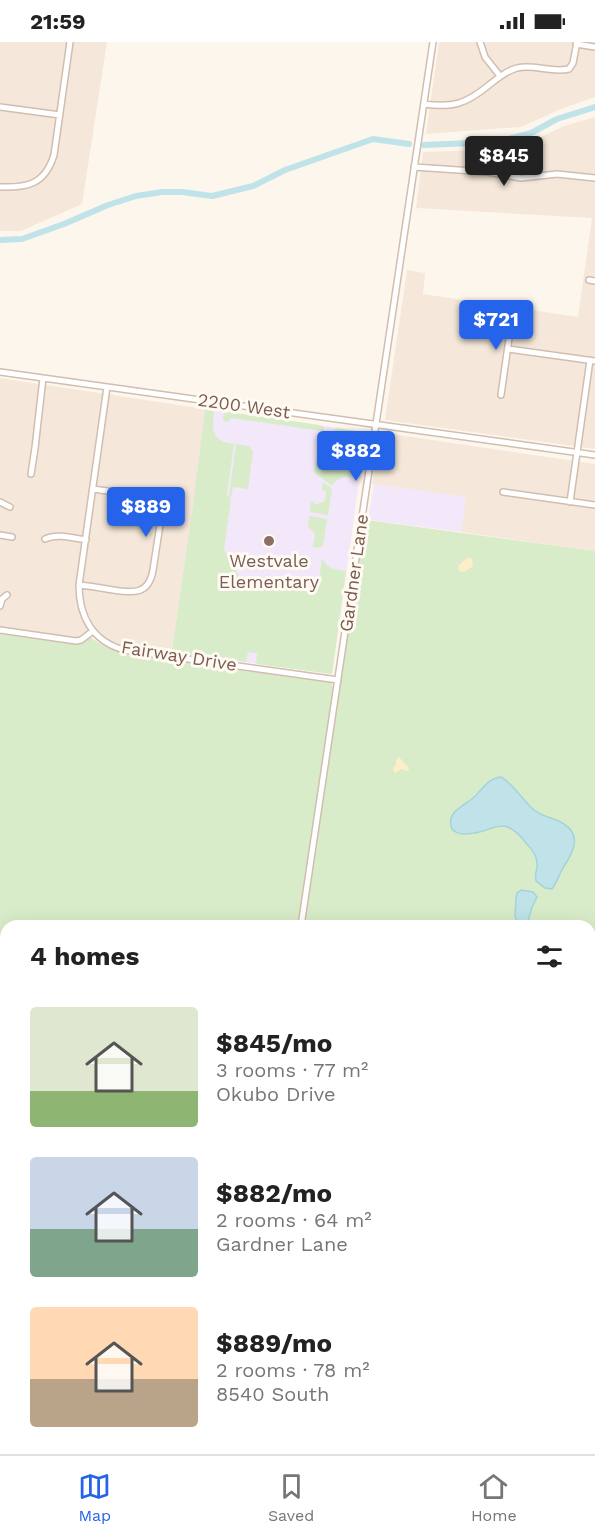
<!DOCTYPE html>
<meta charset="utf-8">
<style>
body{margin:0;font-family:"Work Sans",sans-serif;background:#f2f2f2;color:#222;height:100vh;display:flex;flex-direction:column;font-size:22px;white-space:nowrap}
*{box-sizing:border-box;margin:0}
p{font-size:20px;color:#767676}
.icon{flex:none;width:33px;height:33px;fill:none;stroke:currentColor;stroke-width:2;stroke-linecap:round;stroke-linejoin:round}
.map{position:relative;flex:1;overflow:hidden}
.sheet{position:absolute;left:0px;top:878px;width:596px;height:536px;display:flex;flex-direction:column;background:#fff;border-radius:18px 18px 0 0;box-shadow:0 6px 24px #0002}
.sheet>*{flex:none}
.price{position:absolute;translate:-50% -51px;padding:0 14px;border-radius:6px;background:#2563eb;color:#fff;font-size:20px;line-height:39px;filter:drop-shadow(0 2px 3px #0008)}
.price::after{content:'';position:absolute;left:50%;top:36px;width:18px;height:14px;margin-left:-9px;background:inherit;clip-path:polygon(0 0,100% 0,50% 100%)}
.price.active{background:#222;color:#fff}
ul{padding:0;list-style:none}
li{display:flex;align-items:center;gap:18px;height:150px;padding:0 30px}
li span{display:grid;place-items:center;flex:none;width:168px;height:120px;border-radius:6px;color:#555}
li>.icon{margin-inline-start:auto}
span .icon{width:72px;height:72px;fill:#fffc;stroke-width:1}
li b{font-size:26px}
h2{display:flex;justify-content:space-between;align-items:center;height:72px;padding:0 30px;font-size:26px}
.status{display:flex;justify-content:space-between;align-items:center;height:42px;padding:0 30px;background:#fff;direction:ltr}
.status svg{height:16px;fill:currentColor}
.tab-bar{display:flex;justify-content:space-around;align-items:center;height:84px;border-top:2px solid #e0e0e0;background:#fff;font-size:16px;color:#767676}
.tab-bar a{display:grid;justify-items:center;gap:3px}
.tab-bar .active{color:#2563eb}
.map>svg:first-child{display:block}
.residential{fill:#f5e8da}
.industrial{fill:#efe9e4}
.education{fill:#f3e8fa}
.green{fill:#d8ecc9}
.sand{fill:#fcefc7}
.water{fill:#bfe3e8;stroke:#a5d3da;stroke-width:1.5}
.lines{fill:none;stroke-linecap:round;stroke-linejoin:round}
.stream{stroke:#a5d3da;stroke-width:1.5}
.canal{stroke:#bfe3e8;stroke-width:6}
.minor-casing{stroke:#d1beb0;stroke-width:8}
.major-casing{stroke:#dad1cd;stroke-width:10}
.minor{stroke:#fff;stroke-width:5}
.major{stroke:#fbd9a5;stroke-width:7}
.education-dot{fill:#8d6e63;stroke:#fffaf3;stroke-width:2}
.labels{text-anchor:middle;stroke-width:6;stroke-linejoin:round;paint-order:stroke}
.street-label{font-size:18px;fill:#7a5c4d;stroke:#fffaf3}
.education-label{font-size:18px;fill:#785e54;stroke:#fffaf3}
</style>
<div class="status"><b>21:59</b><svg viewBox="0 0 49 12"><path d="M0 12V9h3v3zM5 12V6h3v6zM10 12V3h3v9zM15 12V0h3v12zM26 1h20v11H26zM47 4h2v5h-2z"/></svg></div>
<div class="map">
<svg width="595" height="1412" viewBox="0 0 595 1412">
<rect width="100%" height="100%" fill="#fdf6ec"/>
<!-- residential -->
<path class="residential" d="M0,0H107L82,162L21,189H0Z
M439,0H595V55L561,67L521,85L426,92Z
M595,75V407L385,378L407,228L425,231L423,252L578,275L592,176L416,166L423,110L515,107L564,84Z
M0,336L205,367L192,470L172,608L173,610L118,602L105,595L92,583L85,590L76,596L0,585Z
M385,391L595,422V509L461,490L465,455L372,442L380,396Z"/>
<!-- industrial -->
<path class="industrial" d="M0,1294L6,1295V1407H122V1412H0Z"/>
<!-- education -->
<path class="education" d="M205,367L318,383L366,391L332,632L173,610L172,608L192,470Z
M374,442L466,455L461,490L368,478Z"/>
<!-- green -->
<path class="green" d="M205,367L211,368L214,370C212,390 212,399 234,402L227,453L231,457L224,507L240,536L318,546L322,516C328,527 334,527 346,529L332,632L256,622L257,611L248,610L246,620L173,610L172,608L192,470Z
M229,370L319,383L324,385L323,391L320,393L322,389L231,376L228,380H225L223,377L224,371L226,372Z
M337,386L363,390L366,392L360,436C348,434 339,433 332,444L314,430L317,413C331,409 332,401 334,388Z
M236,402L249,404L253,409L248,447L233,445L231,456L229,453Z
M323,440L332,447L328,473L310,470L311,460L313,459L315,463L325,459L326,449L322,448Z
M309,474L327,477L323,504L317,506L313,505L315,491L308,485Z
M366,478L595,509V1014H590V884H6V965L0,960V592L77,602L91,596L106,605L122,611L332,641V644L338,645Z"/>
<!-- sand -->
<path class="sand" d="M468,515L472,517L473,524L466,529L461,530L458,527L459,523Z
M398,715L401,717L404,721L408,725L409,729H407L401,727L396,731L393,729V726L396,723V719Z"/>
<!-- water -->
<path class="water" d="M501,735C515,743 522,758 534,768C543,775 555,776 564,782C583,794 572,812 563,826C559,833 557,840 552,847L545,846L536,839C534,832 538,827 537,821C537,814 531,806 526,801C501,769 495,792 465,792C462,792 459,792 456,790C453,789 451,786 451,783C448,769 464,764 473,756C482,748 488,736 501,735Z
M521,848L533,850L537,855L532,865L528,879L521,882L517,880L515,874L516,856L517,851Z
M590,944H595V973L590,977Z"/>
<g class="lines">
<!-- stream -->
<path class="stream" d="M0,963L6,968
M305,1412V1407"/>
<!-- canal -->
<path class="canal" d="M424,103L497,100L531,91L557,77L595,65
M0,198L22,197L64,182L108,163L136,154L162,150H182L212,154L253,144L285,128L373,97L409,102
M0,1146L6,1141"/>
<defs>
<path id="minor" d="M480,0L485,15L500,34
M576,2L595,5
M424,62C453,66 466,62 489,43C498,36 506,29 517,26C534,22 552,31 569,27L573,21L577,0
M0,65L60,73
M414,125L488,130L521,136L557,132L595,136
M0,145C28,146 45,142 54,113L70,0
M589,238L595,239
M508,307L595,319
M0,330L595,413
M107,345L79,543C79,574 92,599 124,608L338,638
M501,353L513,268
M31,432L35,406L43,336
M503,450L595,463
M0,460L10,465
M570,460L590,318
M0,493L12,495
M45,497C57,491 73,496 86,498
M79,543C91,544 102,546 113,548C133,551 149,553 153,528L164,457L93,447
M0,564L2,557L7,553
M0,588L76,599L81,598L93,589
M301,884L433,0
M0,1177L6,1172
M0,1283L6,1284
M124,1412L125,1407
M394,1412L395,1407"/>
<path id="major" d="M0,1025L6,1026
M590,1108L595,1109"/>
</defs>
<!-- minor casing -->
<use href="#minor" class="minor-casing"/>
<!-- major casing -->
<use href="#major" class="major-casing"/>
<!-- minor -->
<use href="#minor" class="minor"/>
<!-- major -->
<use href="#major" class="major"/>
</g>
<!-- markers -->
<circle class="education-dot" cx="269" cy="499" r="6"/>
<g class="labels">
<!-- street labels -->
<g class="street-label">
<text transform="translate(244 364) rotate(8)" y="6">2200 West</text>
<text transform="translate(354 531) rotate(-82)" y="6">Gardner Lane</text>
<text transform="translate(179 614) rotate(9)" y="6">Fairway Drive</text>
</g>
<!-- education labels -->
<g class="education-label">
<text x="269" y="525">Westvale<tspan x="269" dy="21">Elementary</tspan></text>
</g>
</g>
</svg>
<b class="price active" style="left:504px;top:145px">$845</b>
<b class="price" style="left:496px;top:309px">$721</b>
<b class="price" style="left:356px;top:440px">$882</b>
<b class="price" style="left:146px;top:496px">$889</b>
<section class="sheet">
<h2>4 homes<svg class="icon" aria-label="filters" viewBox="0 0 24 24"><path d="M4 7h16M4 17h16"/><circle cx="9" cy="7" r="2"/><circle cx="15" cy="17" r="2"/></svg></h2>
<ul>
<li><span style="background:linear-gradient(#dfe7d0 70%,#8fb573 0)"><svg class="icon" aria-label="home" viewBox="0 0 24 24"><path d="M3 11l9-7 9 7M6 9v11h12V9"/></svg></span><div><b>$845/mo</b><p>3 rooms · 77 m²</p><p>Okubo Drive</p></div></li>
<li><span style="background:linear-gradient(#c9d6e8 60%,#7fa58c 0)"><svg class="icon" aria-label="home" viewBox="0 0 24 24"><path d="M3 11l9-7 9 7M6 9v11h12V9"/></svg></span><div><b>$882/mo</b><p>2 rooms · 64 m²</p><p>Gardner Lane</p></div></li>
<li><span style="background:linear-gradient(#ffd9b3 60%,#b9a48a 0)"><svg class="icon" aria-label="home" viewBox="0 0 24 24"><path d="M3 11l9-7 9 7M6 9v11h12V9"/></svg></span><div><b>$889/mo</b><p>2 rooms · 78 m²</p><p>8540 South</p></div></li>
</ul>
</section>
</div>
<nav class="tab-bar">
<a class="active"><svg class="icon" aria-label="map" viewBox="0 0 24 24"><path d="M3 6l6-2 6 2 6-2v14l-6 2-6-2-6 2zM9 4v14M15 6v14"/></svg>Map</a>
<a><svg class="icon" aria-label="saved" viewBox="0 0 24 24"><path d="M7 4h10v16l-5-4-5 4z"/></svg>Saved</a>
<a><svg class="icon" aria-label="home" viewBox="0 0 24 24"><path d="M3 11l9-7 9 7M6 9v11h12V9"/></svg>Home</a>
</nav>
